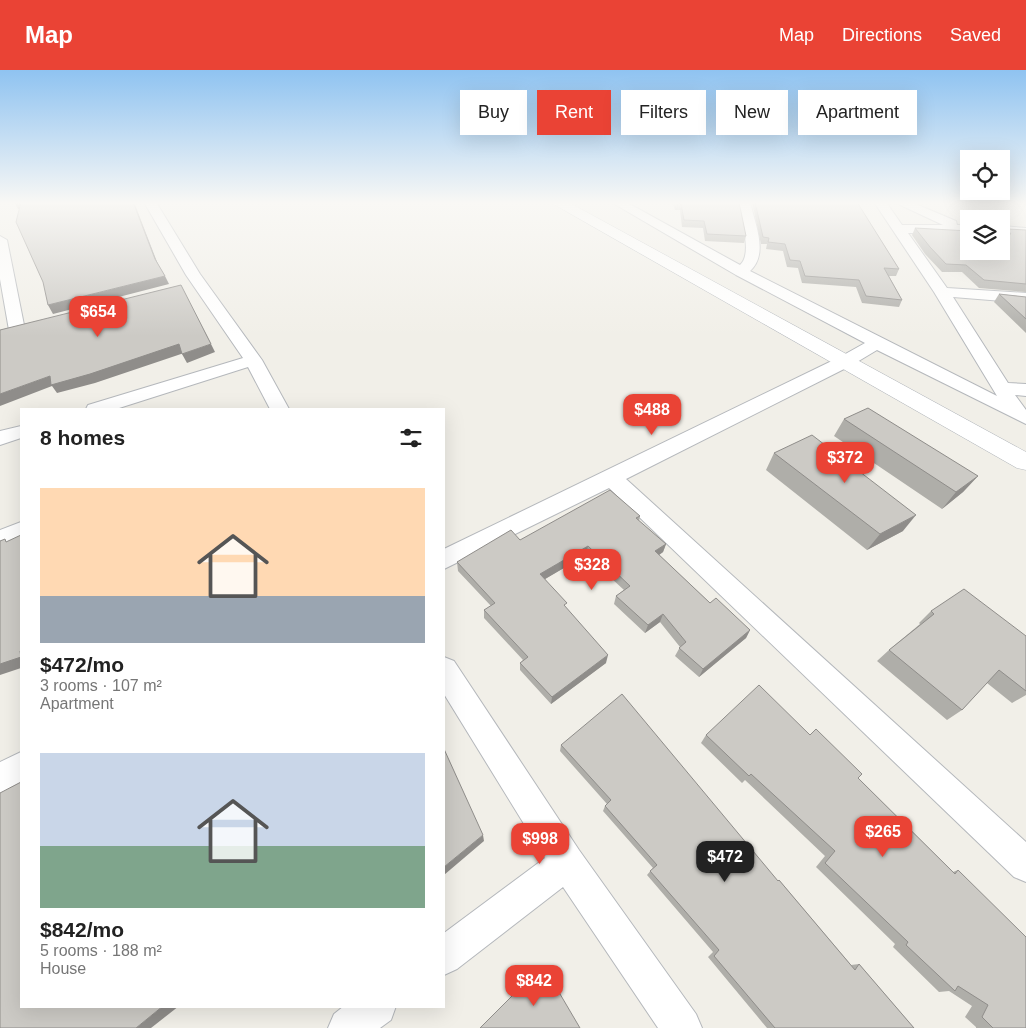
<!DOCTYPE html>
<meta charset="utf-8">
<style>
body{margin:0;font-family:Arial,sans-serif;background:#f6f6f6;color:#222;height:100vh;display:flex;flex-direction:column;font-size:19px;white-space:nowrap}
*{box-sizing:border-box;margin:0}
p{font-size:16px;color:#767676}
.icon{flex:none;width:28px;height:28px;fill:none;stroke:currentColor;stroke-width:2;stroke-linecap:round;stroke-linejoin:round}
.map{position:relative;flex:1;overflow:hidden}
.side{position:absolute;left:20px;top:338px;width:425px;height:600px;display:flex;flex-direction:column;background:#fff;border-radius:0px;box-shadow:0 5px 20px #0002}
.side>*{flex:none}
.banner{position:absolute;left:460px;top:20px;width:475px;height:45px;display:flex;gap:10px}
.tools{position:absolute;left:960px;top:80px;display:grid;gap:10px}
.tools a{display:grid;place-items:center;width:50px;height:50px;border-radius:0px;background:#fff;box-shadow:0 5px 20px #0002;font-size:25px}
.price{position:absolute;translate:-50% -42px;padding:0 11px;border-radius:10px;background:#ea4335;color:#fff;font-size:16px;line-height:32px;filter:drop-shadow(0 1px 2px #0008)}
.price::after{content:'';position:absolute;left:50%;top:30px;width:15px;height:11px;margin-left:-8px;background:inherit;clip-path:polygon(0 0,100% 0,50% 100%)}
.price.selected{background:#222;color:#fff}
ul{padding:0;list-style:none}
li{display:grid;align-content:center;gap:10px;height:265px;padding:0 20px}
li span{display:grid;place-items:center;height:155px;border-radius:0px;color:#555}
li>.icon{margin-inline-start:auto}
span .icon{width:90px;height:90px;fill:#fffc;stroke-width:1}
li b{font-size:21px}
h2{display:flex;justify-content:space-between;align-items:center;height:60px;padding:0 20px;font-size:21px}
.pill{padding:0 18px;border-radius:0px;background:#fff;box-shadow:0 5px 20px #0002;font-size:18px;line-height:45px}
.pill.selected{background:#ea4335;color:#fff}
header{display:flex;align-items:center;gap:30px;box-sizing:border-box;height:70px;padding:0 25px;background:#ea4335;color:#fff}
header strong{font-size:24px}
nav{display:flex;gap:28px;margin-inline-start:auto;font-size:18px}
.map>svg:first-child{display:block}
.lines{fill:none;stroke-linecap:round;stroke-linejoin:round}
.street-casing{stroke:#b5b8bc;stroke-width:2}
.secondary-casing{stroke:#b6babf;stroke-width:1}
.street{fill:#fff;fill-rule:evenodd}
.secondary{fill:#fff;fill-rule:evenodd}
.wall{fill:#afaea9}
.shaded-wall{fill:#8f8d8a}
.building{fill:#cccac5;stroke:#8f8d8a}
</style>
<header>
<strong>Map</strong>
<nav><a>Map</a><a>Directions</a><a>Saved</a></nav>
</header>
<div class="map">
<svg width="1026" height="958" viewBox="0 0 1026 958">
<rect width="100%" height="100%" fill="#f1efe8"/>
<g class="lines">
<defs>
<path id="street" d="M144,132H156L200,204L262,290L289,339H270L248,297L116,339H86L88,335L243,288L186,205Z
M611,132H626L740,195C753,184 741,149 738,132H750C755,154 769,184 750,201L997,326L934,222L874,132H886L902,155H943L894,132H911L956,151L957,155H969V163H908L947,218L1026,223V233L953,227L1008,313L1026,314V326L1015,325L1026,340V354L877,280L852,295L626,409L1026,772V812L1014,807L609,418L444,499V479L840,287L865,273L736,205Z
M1001,156L1026,158V166L1001,164Z
M0,166L7,170L25,260L23,263H11L9,260L0,209Z
M21,356V368L0,375V361Z
M21,452V470L0,478V460Z
M444,587L454,591L579,780L696,944L702,958H658L563,817L457,899L444,905V863L545,788L444,624Z
M21,682V715L0,725V692Z
M344,936H396L391,950L380,958H328L334,944Z"/>
<path id="secondary" d="M550,132H568L1026,382V400L1017,398Z"/>
</defs>
<!-- street casing -->
<use href="#street" class="street-casing"/>
<!-- secondary casing -->
<use href="#secondary" class="secondary-casing"/>
<!-- street -->
<use href="#street" class="street"/>
<!-- secondary -->
<use href="#secondary" class="secondary"/>
</g>
<!-- wall -->
<path class="wall" d="M673,132H739L746,166L744,173L705,171L703,158L682,157L680,140H675Z
M752,132H857L899,199L896,206H889L902,230L899,237L862,233L856,217L802,213L798,198L787,197L783,181L766,179L767,174H761Z
M915,158L1005,164L1007,159L1026,160V222L979,218L962,202H942L925,184L912,165Z
M999,224L1026,227V263L994,232Z
M844,349L978,406L963,422L942,439L834,366Z
M774,383L903,461L867,480L766,400Z
M640,446L639,451L666,474L663,482L659,485L710,533L750,560L746,568L699,607L675,586L680,577L660,552L645,563L614,534L616,526L624,520L586,485L545,509L606,593L551,634L520,600V593L523,590L484,548V540L491,536L458,501L457,492L520,470Z
M931,541L1026,566V625L1012,633L987,613L962,640L947,650L877,591L889,580L920,554L919,553Z
M816,659L858,708L953,802L958,800L1026,958H976V957L965,947L972,936L949,921L939,922L893,877L895,874L816,797L825,786L745,710L742,713L701,673L706,665H810Z
M561,675L777,811L779,810L851,895L859,894L914,958H767L708,887L713,882L647,805L653,798L603,741L605,736L607,734L560,681Z"/>
<!-- shaded-wall -->
<path class="shaded-wall" d="M14,132H23L26,138L18,139Z
M133,132H134L159,197L155,189Z
M165,206L169,214L53,244L48,235Z
M179,274L184,283L95,313L57,323L52,316L0,336V324L50,306Z
M211,274L215,282L187,293L182,284Z
M978,406L963,422L942,439L956,422Z
M916,445L903,461L867,480L880,464Z
M666,474L663,482L652,490L655,481Z
M588,476L586,485L540,512V504Z
M663,544L660,552L645,563L648,555Z
M750,560L746,568L699,607L703,599Z
M21,581V598L0,605V594Z
M608,585L606,593L551,634L552,627Z
M483,765L484,771L444,805V797Z
M163,936H179L151,958H136Z"/>
<!-- building -->
<path class="building" d="M21,132H133L155,189L165,206L48,235L43,212L16,152Z
M676,132H739L746,166L707,164L704,151L684,150L681,134L676,133Z
M755,132H857L899,199L884,198L902,230L866,226L859,210L805,206L800,191L790,190L785,174L768,172L769,168L763,167Z
M915,158L969,161V181H1001V163L1011,164L1007,159L1026,160V214L984,210L966,195L946,194L930,177Z
M181,215L211,274L182,284L179,274L90,304L51,315L50,306L0,324V260Z
M999,224L1026,227V249Z
M868,338L978,406L956,422L844,349Z
M812,365L916,445L880,464L774,383Z
M610,420L640,446L636,448L666,474L655,481L710,533L716,528L750,560L703,599L679,578L686,572L663,544L648,555L616,526L630,516L588,476L540,504L567,533L564,535L608,585L552,627L520,593L528,587L484,540L495,533L457,492L511,460L520,470Z
M21,465V581H20L21,587L0,594V471L5,469L6,472Z
M964,519L1026,566V621L999,600L962,640L889,580L934,544L931,541Z
M759,615L810,665L816,659L862,704L858,708L955,804L958,800L1026,867V958H993L982,947L988,935L958,916L955,921L906,875L908,872L825,793L835,781L751,704L749,706L706,665Z
M622,624L778,811L779,810L855,900L859,894L914,958H775L714,886L719,880L650,801L657,795L605,736L611,730L561,675Z
M444,679L483,765L444,797Z
M21,712V936H163L136,958H0V723Z
M543,895L580,958H480Z"/>
<!-- sky -->
<linearGradient id="sky" x2="0" y2="1"><stop stop-color="#8fc3f1"/><stop offset="0.5" stop-color="#f9f8f5"/><stop offset="1" stop-color="#f9f8f5" stop-opacity="0"/></linearGradient>
<rect width="1026" height="266" fill="url(#sky)"/>
</svg>
<div class="tools">
<a><svg class="icon" aria-label="locate" viewBox="0 0 24 24"><circle cx="12" cy="12" r="6"/><path d="M12 2v4M12 18v4M2 12h4M18 12h4"/></svg></a>
<a><svg class="icon" aria-label="layers" viewBox="0 0 24 24"><path d="M12 4l9 5-9 5-9-5zM3 14l9 5 9-5"/></svg></a>
</div>
<b class="price" style="left:98px;top:268px">$654</b>
<b class="price" style="left:652px;top:366px">$488</b>
<b class="price" style="left:845px;top:414px">$372</b>
<b class="price" style="left:592px;top:521px">$328</b>
<b class="price" style="left:883px;top:788px">$265</b>
<b class="price" style="left:540px;top:795px">$998</b>
<b class="price selected" style="left:725px;top:813px">$472</b>
<b class="price" style="left:534px;top:937px">$842</b>
<div class="banner">
<a class="pill">Buy</a>
<a class="pill selected">Rent</a>
<a class="pill">Filters</a>
<a class="pill">New</a>
<a class="pill">Apartment</a>
</div>
<section class="side">
<h2>8 homes<svg class="icon" aria-label="filters" viewBox="0 0 24 24"><path d="M4 7h16M4 17h16"/><circle cx="9" cy="7" r="2"/><circle cx="15" cy="17" r="2"/></svg></h2>
<ul>
<li><span style="background:linear-gradient(#ffd9b3 70%,#9aa5b1 0)"><svg class="icon" aria-label="home" viewBox="0 0 24 24"><path d="M3 11l9-7 9 7M6 9v11h12V9"/></svg></span><div><b>$472/mo</b><p>3 rooms · 107 m²</p><p>Apartment</p></div></li>
<li><span style="background:linear-gradient(#c9d6e8 60%,#7fa58c 0)"><svg class="icon" aria-label="home" viewBox="0 0 24 24"><path d="M3 11l9-7 9 7M6 9v11h12V9"/></svg></span><div><b>$842/mo</b><p>5 rooms · 188 m²</p><p>House</p></div></li>
</ul>
</section>
</div>
